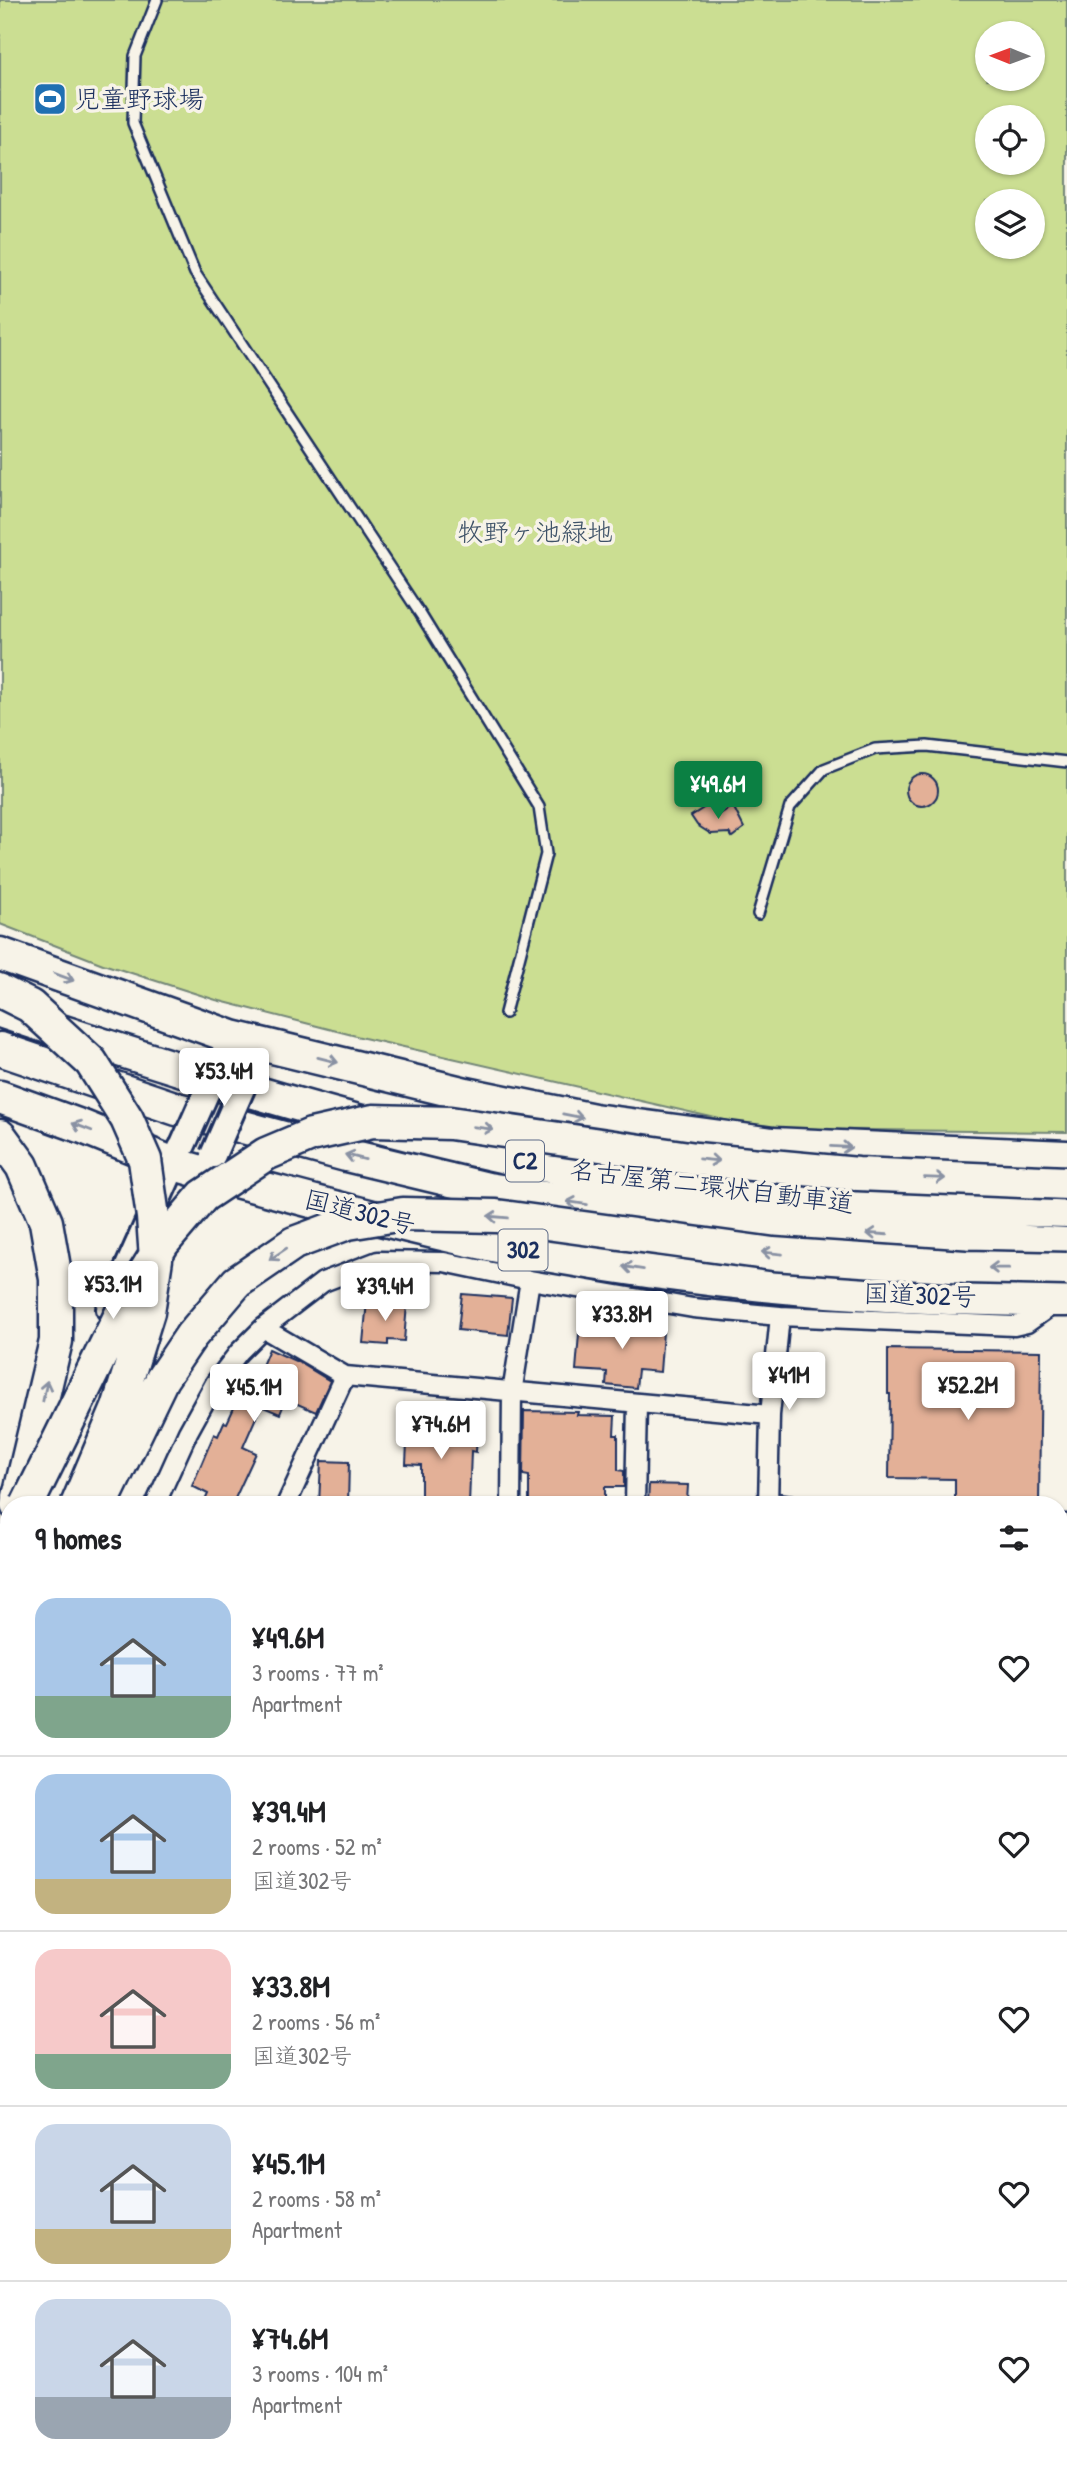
<!DOCTYPE html>
<meta charset="utf-8">
<style>
body{margin:0;font-family:"Patrick Hand","Klee One",sans-serif;background:#f6f6f6;color:#202124;height:100vh;display:flex;flex-direction:column;font-size:26px;white-space:nowrap}
*{box-sizing:border-box;margin:0}
p{font-size:23px;color:#757577}
.icon{flex:none;width:38px;height:38px;fill:none;stroke:currentColor;stroke-width:2;stroke-linecap:round;stroke-linejoin:round}
.map{position:relative;flex:1;overflow:hidden}
.side{position:absolute;left:0px;top:1496px;width:1068px;height:975px;display:flex;flex-direction:column;background:#fff;border-radius:28px 28px 0 0;box-shadow:0 2px 5px #0004}
.side>*{flex:none}
.needle{width:46px;rotate:271deg}
.buttons{position:absolute;left:975px;top:21px;display:grid;gap:14px}
.buttons a{display:grid;place-items:center;width:70px;height:70px;border-radius:50%;background:#fff;box-shadow:0 2px 5px #0004;font-size:35px}
.price{position:absolute;translate:-50% -60px;padding:0 16px;border-radius:7px;background:#fff;color:#222;font-size:23px;line-height:46px;filter:drop-shadow(0 2px 4px #0008)}
.price::after{content:'';position:absolute;left:50%;top:42px;width:21px;height:16px;margin-left:-10px;background:inherit;clip-path:polygon(0 0,100% 0,50% 100%)}
.price.on{background:#0b8043;color:#fff}
ul{padding:0;list-style:none}
li{display:flex;align-items:center;gap:21px;height:175px;padding:0 35px}
li+li{border-top:2px solid #e0e0e0}
li span{display:grid;place-items:center;flex:none;width:196px;height:140px;border-radius:21px;color:#555}
li>.icon{margin-inline-start:auto}
span .icon{width:84px;height:84px;fill:#fffc;stroke-width:1}
li b{font-size:30px}
h2{display:flex;justify-content:space-between;align-items:center;height:84px;padding:0 35px;font-size:30px}
.map>svg:first-child{display:block}
.green{fill:#cbde92;stroke:#738678;stroke-width:2;fill-rule:evenodd}
.building{fill:#e3b097;stroke:#1b2f5e;stroke-width:2}
.lines{fill:none;stroke-linecap:round;stroke-linejoin:round}
.lane-casing{stroke:#1b2f5e;stroke-width:14}
.street-casing{stroke:#1b2f5e;stroke-width:23}
.secondary-casing{stroke:#1b2f5e;stroke-width:30}
.primary-casing{stroke:#1b2f5e;stroke-width:32}
.highway-casing{stroke:#1b2f5e;stroke-width:37}
.lane{stroke:#f7f3e8;stroke-width:9}
.street{stroke:#f7f3e8;stroke-width:18}
.secondary{stroke:#f7f3e8;stroke-width:24}
.primary{stroke:#f7f3e8;stroke-width:26}
.highway{stroke:#f7f3e8;stroke-width:32}
.secondary-bridge-casing{stroke:#1b2f5e;stroke-width:30;stroke-linecap:butt}
.highway-bridge-casing{stroke:#1b2f5e;stroke-width:37;stroke-linecap:butt}
.secondary-bridge{stroke:#f7f3e8;stroke-width:24}
.highway-bridge{stroke:#f7f3e8;stroke-width:32}
.oneway{stroke:#8991a3}
.labels{text-anchor:middle;stroke-width:7;stroke-linejoin:round;paint-order:stroke}
.shield{fill:#f7f3e8;stroke:#5d6a87;stroke-width:2}
.shield-label{font-size:24px;font-weight:bold;fill:#1b2f5e}
.poi-label{font-size:26px;fill:#1b2f5e;stroke:#f7f3e8;text-anchor:start}
.park-label{font-size:26px;fill:#3e5268;stroke:#f7f3e8}
.street-label{font-size:26px;fill:#1b2f5e;stroke:#f7f3e8}
</style>
<div class="map">
<svg width="1067" height="2470" viewBox="0 0 1067 2470">
<rect width="100%" height="100%" fill="#f7f3e8"/>
<filter id="ink" filterUnits="userSpaceOnUse"><feTurbulence type="fractalNoise" baseFrequency=".0143" numOctaves="2"/><feDisplacementMap in="SourceGraphic" scale="14" xChannelSelector="R" yChannelSelector="G"/><feConvolveMatrix kernelMatrix="1 2 1 2 8 2 1 2 1" color-interpolation-filters="sRGB"/></filter>
<g filter="url(#ink)">
<!-- green -->
<path class="green" d="M0,0H1067V1132L764,1129L364,1038L216,1000L103,964L0,924ZM987,33H1032V79H987ZM987,117H1032V163H987ZM987,201H1032V247H987Z
M1059,1533H1067V1889H1059Z"/>
<!-- building -->
<path class="building" d="M906 790a16 16 0 1 1 32 0a16 16 0 1 1-32 0Z
M713,802L720,814L733,806L744,828L732,837L729,833L711,834L697,825L691,816Z
M462,1294L512,1298L508,1335L458,1330Z
M367,1301L407,1304L404,1341L388,1340V1345L363,1343Z
M612,1316L654,1321L653,1331L663,1332L660,1372L638,1370L636,1388L606,1385L607,1372L576,1370L579,1334L610,1337Z
M269,1349L302,1364L330,1381L316,1412L286,1399L280,1414L261,1406L243,1447L256,1453L232,1505H203L208,1494L192,1486L214,1434L218,1436L224,1422L227,1423L244,1386L252,1389Z
M888,1349L1041,1351L1039,1505H955V1479L889,1478L890,1394H888Z
M524,1411L578,1412L577,1415L615,1416L614,1435H618V1470L624,1471V1487H605V1505L529,1503V1476L523,1475Z
M414,1415H434L433,1430L477,1431L476,1452L471,1451L469,1505H421V1465L406,1464L408,1422L414,1423Z
M321,1461L349,1462L348,1505H319Z
M649,1484L688,1485L687,1501H684V1505H648Z"/>
<g class="lines">
<defs>
<path id="lane" d="M157,0L135,56L133,123L195,273L421,615L539,807L546,854L505,1013
M758,914L790,807L824,769L875,749L927,746L1067,762"/>
<path id="street" d="M263,1328L345,1376L770,1415
M768,1502L791,1505
M155,1505L188,1432L215,1383L239,1352L263,1328L323,1282L378,1261L444,1262L530,1280L693,1308L780,1316L1014,1326L1027,1323L1055,1303
M286,1505L345,1376
M511,1505L512,1393L530,1280
M635,1505L637,1403
M768,1505L770,1415L780,1316
M1059,1524H1067
M0,1844L9,1826
M1059,1898H1067
M0,1917L9,1921
M1059,2049H1067
M0,2414L9,2421
M59,2462L68,2470
M737,2470V2462
M890,2470V2462
M1037,2470V2462"/>
<path id="secondary" d="M109,1309L181,1148
M54,1505L122,1356
M0,1625L9,1606"/>
<path id="primary" d="M0,2162L9,2170
M0,2202L9,2210
M293,2462L302,2470
M336,2462L345,2470"/>
<path id="highway" d="M0,954L232,1037L466,1094L594,1120L773,1144L1067,1157
M0,1011C201,1078 404,1142 613,1178C763,1203 915,1207 1067,1211
M0,1049L177,1109L346,1155L488,1189L613,1209L745,1224L895,1235L1067,1244
M0,1097L83,1127L174,1164L205,1173C314,1201 423,1233 534,1253C709,1284 889,1301 1067,1300
M0,1136L22,1166L46,1222L56,1279V1341L17,1505
M0,1562L9,1542
M0,1682L9,1662
M0,1722L9,1703"/>
</defs>
<!-- lane casing -->
<use href="#lane" class="lane-casing"/>
<!-- street casing -->
<use href="#street" class="street-casing"/>
<!-- secondary casing -->
<use href="#secondary" class="secondary-casing"/>
<!-- primary casing -->
<use href="#primary" class="primary-casing"/>
<!-- highway casing -->
<use href="#highway" class="highway-casing"/>
<!-- lane -->
<use href="#lane" class="lane"/>
<!-- street -->
<use href="#street" class="street"/>
<!-- secondary -->
<use href="#secondary" class="secondary"/>
<!-- primary -->
<use href="#primary" class="primary"/>
<!-- highway -->
<use href="#highway" class="highway"/>
<defs>
<path id="secondary-bridge" d="M183,1145L224,1053
M213,1155L254,1061"/>
<path id="highway-bridge" d="M0,991L30,1006L91,1062L127,1119L145,1160L153,1217L156,1259L148,1312L118,1408L77,1505
M27,1505L128,1300L163,1243L203,1196L266,1154L311,1135L373,1121L450,1123L696,1159L858,1174L1067,1183
M101,1505L162,1379L191,1336L237,1282L294,1243L348,1223L403,1214L496,1216L773,1254L965,1267L1067,1269"/>
</defs>
<!-- secondary-bridge casing -->
<use href="#secondary-bridge" class="secondary-bridge-casing"/>
<!-- highway-bridge casing -->
<use href="#highway-bridge" class="highway-bridge-casing"/>
<!-- secondary-bridge -->
<use href="#secondary-bridge" class="secondary-bridge"/>
<!-- highway-bridge -->
<use href="#highway-bridge" class="highway-bridge"/>
</g>
<!-- one-way arrows -->
<defs><path id="oneway-shaft" d="M-6 0H5M1.5-3L5.5 0L1.5 3" fill="none" stroke-width="1.6" stroke-linecap="round" stroke-linejoin="round" transform="scale(1.75)"/></defs>
<g class="oneway">
<use href="#oneway-shaft" transform="translate(64 977) rotate(20)"/>
<use href="#oneway-shaft" transform="translate(328 1060) rotate(14)"/>
<use href="#oneway-shaft" transform="translate(573 1116) rotate(11)"/>
<use href="#oneway-shaft" transform="translate(82 1127) rotate(-159)"/>
<use href="#oneway-shaft" transform="translate(483 1128) rotate(8)"/>
<use href="#oneway-shaft" transform="translate(841 1147) rotate(3)"/>
<use href="#oneway-shaft" transform="translate(355 1157) rotate(-166)"/>
<use href="#oneway-shaft" transform="translate(709 1160) rotate(6)"/>
<use href="#oneway-shaft" transform="translate(935 1178) rotate(2)"/>
<use href="#oneway-shaft" transform="translate(577 1203) rotate(-171)"/>
<use href="#oneway-shaft" transform="translate(498 1217) rotate(-175)"/>
<use href="#oneway-shaft" transform="translate(877 1234) rotate(-176)"/>
<use href="#oneway-shaft" transform="translate(772 1253) rotate(-174)"/>
<use href="#oneway-shaft" transform="translate(278 1254) rotate(146)"/>
<use href="#oneway-shaft" transform="translate(633 1268) rotate(-171)"/>
<use href="#oneway-shaft" transform="translate(999 1268) rotate(-179)"/>
<use href="#oneway-shaft" transform="translate(45 1391) rotate(-78)"/>
</g>
</g>
<!-- icons -->
<defs>
<symbol id="stadium-square" viewBox="-11 -11 22 22"><rect x="-9" y="-9" width="18" height="18" rx="4" fill="#1f6fb2" stroke="#f7f3e8"/><path d="M0-5a6.5 5 0 1 0 0 10a6.5 5 0 1 0 0-10ZM-3.5-1.8h7v3.6h-7Z" fill="#fff"/></symbol>
</defs>
<g fill-rule="evenodd">
<use href="#stadium-square" x="31" y="80" width="38" height="38"/>
</g>
<g class="labels">
<!-- shield labels -->
<g class="shield">
<rect x="506" y="1140.5" width="38" height="41" rx="5"/>
<rect x="498.5" y="1229.5" width="49" height="41" rx="5"/>
</g>
<g class="shield-label">
<text x="525" y="1169">C2</text>
<text x="523" y="1258">302</text>
</g>
<!-- poi labels -->
<g class="poi-label">
<text x="74" y="108">児童野球場</text>
</g>
<!-- park labels -->
<g class="park-label">
<text x="535" y="541">牧野ヶ池緑地</text>
</g>
<!-- street labels -->
<g class="street-label">
<text transform="translate(712 1186) rotate(7)" y="9">名古屋第二環状自動車道</text>
<text transform="translate(360 1212) rotate(14)" y="9">国道302号</text>
<text transform="translate(920 1295) rotate(2)" y="9">国道302号</text>
</g>
</g>
</svg>
<div class="buttons">
<a><svg class="needle" viewBox="-14 -14 28 28"><path d="M0-13l5 13h-10z" fill="#e53935"/><path d="M0 13l5-13h-10z" fill="#757577"/></svg></a>
<a><svg class="icon" aria-label="locate" viewBox="0 0 24 24"><circle cx="12" cy="12" r="6"/><path d="M12 2v4M12 18v4M2 12h4M18 12h4"/></svg></a>
<a><svg class="icon" aria-label="layers" viewBox="0 0 24 24"><path d="M12 4l9 5-9 5-9-5zM3 14l9 5 9-5"/></svg></a>
</div>
<b class="price on" style="left:718px;top:821px">¥49.6M</b>
<b class="price" style="left:224px;top:1108px">¥53.4M</b>
<b class="price" style="left:113px;top:1321px">¥53.1M</b>
<b class="price" style="left:385px;top:1323px">¥39.4M</b>
<b class="price" style="left:622px;top:1351px">¥33.8M</b>
<b class="price" style="left:789px;top:1412px">¥41M</b>
<b class="price" style="left:968px;top:1422px">¥52.2M</b>
<b class="price" style="left:254px;top:1424px">¥45.1M</b>
<b class="price" style="left:441px;top:1461px">¥74.6M</b>
<section class="side">
<h2>9 homes<svg class="icon" aria-label="filters" viewBox="0 0 24 24"><path d="M4 7h16M4 17h16"/><circle cx="9" cy="7" r="2"/><circle cx="15" cy="17" r="2"/></svg></h2>
<ul>
<li><span style="background:linear-gradient(#a9c7e8 70%,#7fa58c 0)"><svg class="icon" aria-label="home" viewBox="0 0 24 24"><path d="M3 11l9-7 9 7M6 9v11h12V9"/></svg></span><div><b>¥49.6M</b><p>3 rooms · 77 m²</p><p>Apartment</p></div><svg class="icon" aria-label="heart" viewBox="0 0 24 24"><path d="M12 20l-8-8c-3-5 5-10 8-4 3-6 11-1 8 4z"/></svg></li>
<li><span style="background:linear-gradient(#a9c7e8 75%,#c2b280 0)"><svg class="icon" aria-label="home" viewBox="0 0 24 24"><path d="M3 11l9-7 9 7M6 9v11h12V9"/></svg></span><div><b>¥39.4M</b><p>2 rooms · 52 m²</p><p>国道302号</p></div><svg class="icon" aria-label="heart" viewBox="0 0 24 24"><path d="M12 20l-8-8c-3-5 5-10 8-4 3-6 11-1 8 4z"/></svg></li>
<li><span style="background:linear-gradient(#f6c9c9 75%,#7fa58c 0)"><svg class="icon" aria-label="home" viewBox="0 0 24 24"><path d="M3 11l9-7 9 7M6 9v11h12V9"/></svg></span><div><b>¥33.8M</b><p>2 rooms · 56 m²</p><p>国道302号</p></div><svg class="icon" aria-label="heart" viewBox="0 0 24 24"><path d="M12 20l-8-8c-3-5 5-10 8-4 3-6 11-1 8 4z"/></svg></li>
<li><span style="background:linear-gradient(#c9d6e8 75%,#c2b280 0)"><svg class="icon" aria-label="home" viewBox="0 0 24 24"><path d="M3 11l9-7 9 7M6 9v11h12V9"/></svg></span><div><b>¥45.1M</b><p>2 rooms · 58 m²</p><p>Apartment</p></div><svg class="icon" aria-label="heart" viewBox="0 0 24 24"><path d="M12 20l-8-8c-3-5 5-10 8-4 3-6 11-1 8 4z"/></svg></li>
<li><span style="background:linear-gradient(#c9d6e8 70%,#9aa5b1 0)"><svg class="icon" aria-label="home" viewBox="0 0 24 24"><path d="M3 11l9-7 9 7M6 9v11h12V9"/></svg></span><div><b>¥74.6M</b><p>3 rooms · 104 m²</p><p>Apartment</p></div><svg class="icon" aria-label="heart" viewBox="0 0 24 24"><path d="M12 20l-8-8c-3-5 5-10 8-4 3-6 11-1 8 4z"/></svg></li>
</ul>
</section>
</div>
